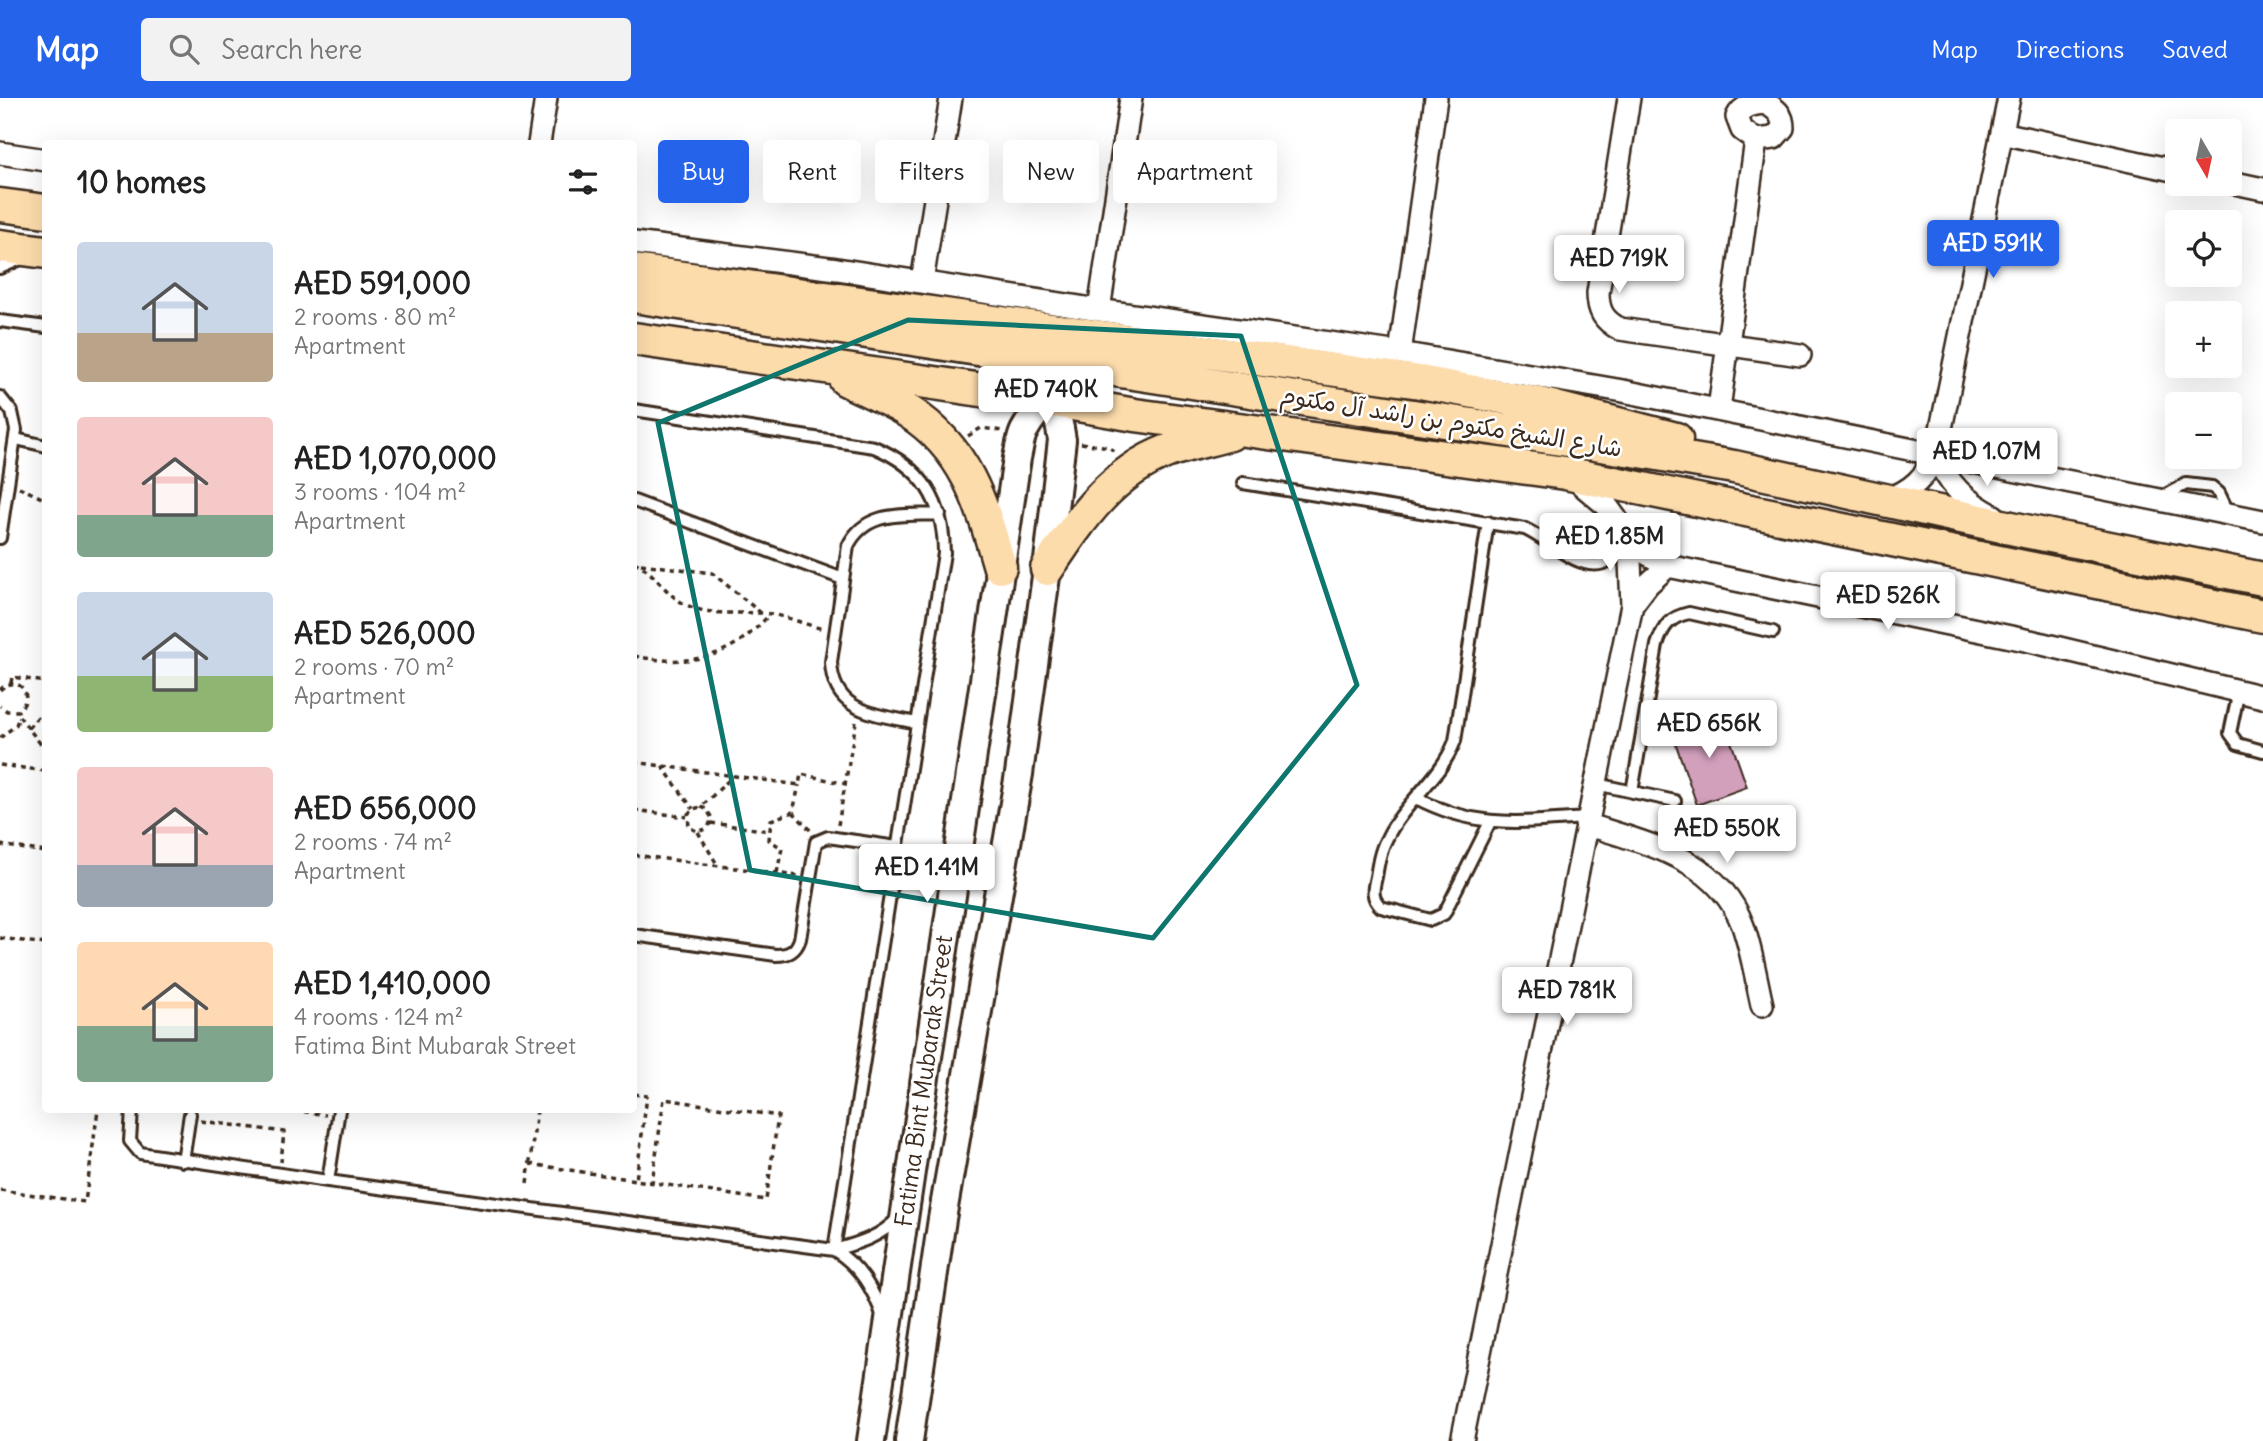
<!DOCTYPE html>
<meta charset="utf-8">
<style>
body{margin:0;font-family:Delius,"Playpen Sans Arabic",sans-serif;background:#f2f2f2;color:#222;height:100vh;display:flex;flex-direction:column;font-size:26px;white-space:nowrap}
*{box-sizing:border-box;margin:0}
p{font-size:23px;color:#767676}
.icon{flex:none;width:38px;height:38px;fill:none;stroke:currentColor;stroke-width:2;stroke-linecap:round;stroke-linejoin:round}
.map{position:relative;flex:1;overflow:hidden}
.panel{position:absolute;left:42px;top:42px;width:595px;height:973px;display:flex;flex-direction:column;background:#fff;border-radius:7px;box-shadow:0 7px 28px #0002}
.panel>*{flex:none}
.guide{position:absolute;left:658px;top:42px;width:665px;height:63px;display:flex;gap:14px}
.needle{width:46px;rotate:171deg}
.fabs{position:absolute;left:2165px;top:21px;display:grid;gap:14px}
.fabs a{display:grid;place-items:center;width:77px;height:77px;border-radius:7px;background:#fff;box-shadow:0 7px 28px #0002;font-size:35px}
.price{position:absolute;translate:-50% -60px;padding:0 16px;border-radius:7px;background:#fff;color:#222;font-size:23px;line-height:46px;filter:drop-shadow(0 2px 4px #0008)}
.price::after{content:'';position:absolute;left:50%;top:42px;width:21px;height:16px;margin-left:-10px;background:inherit;clip-path:polygon(0 0,100% 0,50% 100%)}
.price.selected{background:#2563eb;color:#fff}
ul{padding:0;list-style:none}
li{display:flex;align-items:center;gap:21px;height:175px;padding:0 35px}
li span{display:grid;place-items:center;flex:none;width:196px;height:140px;border-radius:7px;color:#555}
li>.icon{margin-inline-start:auto}
span .icon{width:84px;height:84px;fill:#fffc;stroke-width:1}
li b{font-size:30px}
h2{display:flex;justify-content:space-between;align-items:center;height:84px;padding:0 35px;font-size:30px}
.pill{padding:0 24px;border-radius:7px;background:#fff;box-shadow:0 7px 28px #0002;font-size:24px;line-height:63px}
.pill.selected{background:#2563eb;color:#fff}
header{display:flex;align-items:center;gap:42px;box-sizing:border-box;height:98px;padding:0 35px;background:#2563eb;color:#fff}
header strong{font-size:33px}
nav{display:flex;gap:38px;margin-inline-start:auto;font-size:24px}
.search{width:490px;height:63px;background:#f2f2f2;display:flex;align-items:center;gap:18px;box-sizing:border-box;padding:0 24px;border-radius:7px;color:#767676;font-size:26px}
.map>svg:first-child{display:block}
.building{fill:#d3a0bc;stroke:#3b2a1e;stroke-width:2}
.lines{fill:none;stroke-linecap:round;stroke-linejoin:round}
.service-casing{stroke:#3b2a1e;stroke-width:16}
.minor-casing{stroke:#3b2a1e;stroke-width:26}
.tertiary-casing{stroke:#3b2a1e;stroke-width:32}
.primary-casing{stroke:#3b2a1e;stroke-width:37}
.path{stroke:#3b2a1e;stroke-width:3.5;stroke-dasharray:5 5;stroke-linecap:butt}
.service{stroke:#fff;stroke-width:10}
.minor{stroke:#fff;stroke-width:21}
.tertiary{stroke:#fff;stroke-width:26}
.primary{stroke:#fddcac;stroke-width:32}
.marked{fill:none;stroke:#0f766e;stroke-width:5;stroke-linejoin:round}
.labels{text-anchor:middle;stroke-width:5;stroke-linejoin:round;paint-order:stroke}
.street-label{font-size:24px;fill:#3b2a1e;stroke:#fff}
</style>
<header>
<strong>Map</strong>
<div class="search"><svg class="icon" aria-label="search" viewBox="0 0 24 24"><circle cx="10" cy="10" r="6"/><path d="M15 15l6 6"/></svg>Search here</div>
<nav><a>Map</a><a>Directions</a><a>Saved</a></nav>
</header>
<div class="map">
<svg width="2263" height="1343" viewBox="0 0 2263 1343">
<rect width="100%" height="100%" fill="#fff"/>
<filter id="ink" filterUnits="userSpaceOnUse"><feTurbulence type="fractalNoise" baseFrequency=".0143" numOctaves="2"/><feDisplacementMap in="SourceGraphic" scale="14" xChannelSelector="R" yChannelSelector="G"/><feConvolveMatrix kernelMatrix="1 2 1 2 8 2 1 2 1" color-interpolation-filters="sRGB"/></filter>
<g filter="url(#ink)">
<!-- building -->
<path class="building" d="M1722,618L1747,689L1697,707L1672,635Z"/>
<g class="lines">
<defs>
<path id="service" d="M0,170L21,161
M0,223L46,229
M0,299L12,314L16,332L0,440
M634,312L874,349C922,369 944,403 944,455L834,1152
M16,341L46,348
M1243,385L1525,431C1561,448 1594,493 1628,445
M2160,400L2186,386L2212,389L2219,395L2229,416
M634,403L843,481
M1488,424L1455,643C1440,682 1403,705 1386,742C1380,753 1378,766 1376,779C1373,791 1371,800 1381,809L1431,822L1444,816L1490,724
M2239,592L2230,635L2238,646L2263,653
M917,625C877,616 833,616 831,564L848,448C866,411 905,418 940,416
M1596,686L1675,703
M1632,694L1657,547C1663,528 1670,519 1689,515L1773,534
M1416,700C1478,732 1521,724 1587,720
M634,837L776,857C789,857 796,853 800,841L816,744L828,739L897,749
M132,1012L130,1043L140,1055L328,1083L834,1152C859,1145 881,1139 899,1119
M183,1063L190,1016
M328,1083L339,1012
M834,1152C860,1168 873,1191 883,1219"/>
<path id="minor" d="M1629,0L1598,195C1598,213 1604,223 1620,231L1800,257
M1764,5C1776,10 1783,16 1783,30L1774,40L1756,42L1742,32L1737,19C1742,8 1753,6 1764,5Z
M2002,35L2177,73
M539,46L546,0
M0,55L46,62
M2230,84L2263,91
M634,145L837,171L1099,212L1400,255L1623,293L2263,423
M922,184L951,0
M1099,212L1131,0
M1400,255L1436,0
M1719,311L1756,42
M1936,355C1947,387 1966,403 1994,418
M1575,381L1607,408L1637,450L1668,468L2030,543L2263,599
M1887,401C1912,393 1926,379 1936,355L2009,0
M1632,507L1648,486L1668,468
M1586,726C1647,746 1718,760 1743,828C1752,854 1756,881 1762,907
M1462,1343L1632,507L1629,442"/>
<path id="tertiary" d="M871,1343L1017,360C1019,352 1020,341 1024,333C1037,308 1068,282 1093,269
M909,1343L942,1121L1019,676L1047,471L1062,342C1058,310 1043,282 1022,258"/>
<path id="primary" d="M0,107L46,113
M0,148L46,154
M634,173L1420,284L1540,306L1676,341
M634,198L1646,354L1734,369L2025,433L2263,481
M634,241L1050,302L1135,317L1565,375L2263,518
M845,281C866,292 889,301 909,314C967,351 982,407 1000,469
M1047,471C1080,422 1110,375 1168,353C1188,346 1209,342 1230,336"/>
</defs>
<!-- service casing -->
<use href="#service" class="service-casing"/>
<!-- minor casing -->
<use href="#minor" class="minor-casing"/>
<!-- tertiary casing -->
<use href="#tertiary" class="tertiary-casing"/>
<!-- primary casing -->
<use href="#primary" class="primary-casing"/>
<!-- path -->
<path class="path" d="M968,338L981,330L1003,333
M1081,345L1109,349L1117,355
M19,389L46,402
M634,464C656,474 666,499 689,508C712,518 735,514 759,515C778,515 804,526 823,531
M641,466L712,475L761,515
M634,558C690,569 730,561 769,517
M11,585L12,579L46,584
M0,592C17,575 37,597 18,613H7L0,608
M19,618L46,653
M28,630L46,610
M0,640L16,627L19,619
M634,664L799,687L801,676L846,686
M0,667L46,673
M662,668L693,711
M701,709L706,711L712,720L708,730L698,734L689,729L688,716L693,711L701,709L733,678
M634,712L687,719
M793,714L811,733
M711,725L770,733
M838,727L856,624
M698,734L718,768
M0,747L46,754
M634,757L798,778
M777,775L782,750L769,742L771,722L793,714L799,687
M0,840L46,846
M634,996L647,998L636,1082
M294,1012L326,1017
M201,1023L284,1034L281,1064
M530,1066L766,1102L778,1018L664,1001L652,1085
M527,1086L537,1012
M0,1092L85,1104L98,1012"/>
<!-- service -->
<use href="#service" class="service"/>
<!-- minor -->
<use href="#minor" class="minor"/>
<!-- tertiary -->
<use href="#tertiary" class="tertiary"/>
<!-- primary -->
<use href="#primary" class="primary"/>
</g>
</g>
<!-- marked area -->
<path class="marked" d="M908,222L1241,238L1357,587L1153,840L750,772L658,325Z"/>
<g class="labels">
<!-- street labels -->
<g class="street-label">
<text transform="translate(1451 324) rotate(9)" y="8">شارع الشيخ مكتوم بن راشد آل مكتوم</text>
<text transform="translate(924 983) rotate(-82)" y="8">Fatima Bint Mubarak Street</text>
</g>
</g>
</svg>
<div class="fabs">
<a><svg class="needle" viewBox="-14 -14 28 28"><path d="M0-13l5 13h-10z" fill="#e53935"/><path d="M0 13l5-13h-10z" fill="#767676"/></svg></a>
<a><svg class="icon" aria-label="locate" viewBox="0 0 24 24"><circle cx="12" cy="12" r="6"/><path d="M12 2v4M12 18v4M2 12h4M18 12h4"/></svg></a>
<a>+</a>
<a>−</a>
</div>
<b class="price selected" style="left:1993px;top:182px">AED 591K</b>
<b class="price" style="left:1619px;top:197px">AED 719K</b>
<b class="price" style="left:1046px;top:328px">AED 740K</b>
<b class="price" style="left:1987px;top:390px">AED 1.07M</b>
<b class="price" style="left:1610px;top:475px">AED 1.85M</b>
<b class="price" style="left:1888px;top:534px">AED 526K</b>
<b class="price" style="left:1709px;top:662px">AED 656K</b>
<b class="price" style="left:1727px;top:767px">AED 550K</b>
<b class="price" style="left:927px;top:806px">AED 1.41M</b>
<b class="price" style="left:1567px;top:929px">AED 781K</b>
<div class="guide">
<a class="pill selected">Buy</a>
<a class="pill">Rent</a>
<a class="pill">Filters</a>
<a class="pill">New</a>
<a class="pill">Apartment</a>
</div>
<section class="panel">
<h2>10 homes<svg class="icon" aria-label="filters" viewBox="0 0 24 24"><path d="M4 7h16M4 17h16"/><circle cx="9" cy="7" r="2"/><circle cx="15" cy="17" r="2"/></svg></h2>
<ul>
<li><span style="background:linear-gradient(#c9d6e8 65%,#b9a48a 0)"><svg class="icon" aria-label="home" viewBox="0 0 24 24"><path d="M3 11l9-7 9 7M6 9v11h12V9"/></svg></span><div><b>AED 591,000</b><p>2 rooms · 80 m²</p><p>Apartment</p></div></li>
<li><span style="background:linear-gradient(#f6c9c9 70%,#7fa58c 0)"><svg class="icon" aria-label="home" viewBox="0 0 24 24"><path d="M3 11l9-7 9 7M6 9v11h12V9"/></svg></span><div><b>AED 1,070,000</b><p>3 rooms · 104 m²</p><p>Apartment</p></div></li>
<li><span style="background:linear-gradient(#c9d6e8 60%,#8fb573 0)"><svg class="icon" aria-label="home" viewBox="0 0 24 24"><path d="M3 11l9-7 9 7M6 9v11h12V9"/></svg></span><div><b>AED 526,000</b><p>2 rooms · 70 m²</p><p>Apartment</p></div></li>
<li><span style="background:linear-gradient(#f6c9c9 70%,#9aa5b1 0)"><svg class="icon" aria-label="home" viewBox="0 0 24 24"><path d="M3 11l9-7 9 7M6 9v11h12V9"/></svg></span><div><b>AED 656,000</b><p>2 rooms · 74 m²</p><p>Apartment</p></div></li>
<li><span style="background:linear-gradient(#ffd9b3 60%,#7fa58c 0)"><svg class="icon" aria-label="home" viewBox="0 0 24 24"><path d="M3 11l9-7 9 7M6 9v11h12V9"/></svg></span><div><b>AED 1,410,000</b><p>4 rooms · 124 m²</p><p>Fatima Bint Mubarak Street</p></div></li>
</ul>
</section>
</div>
